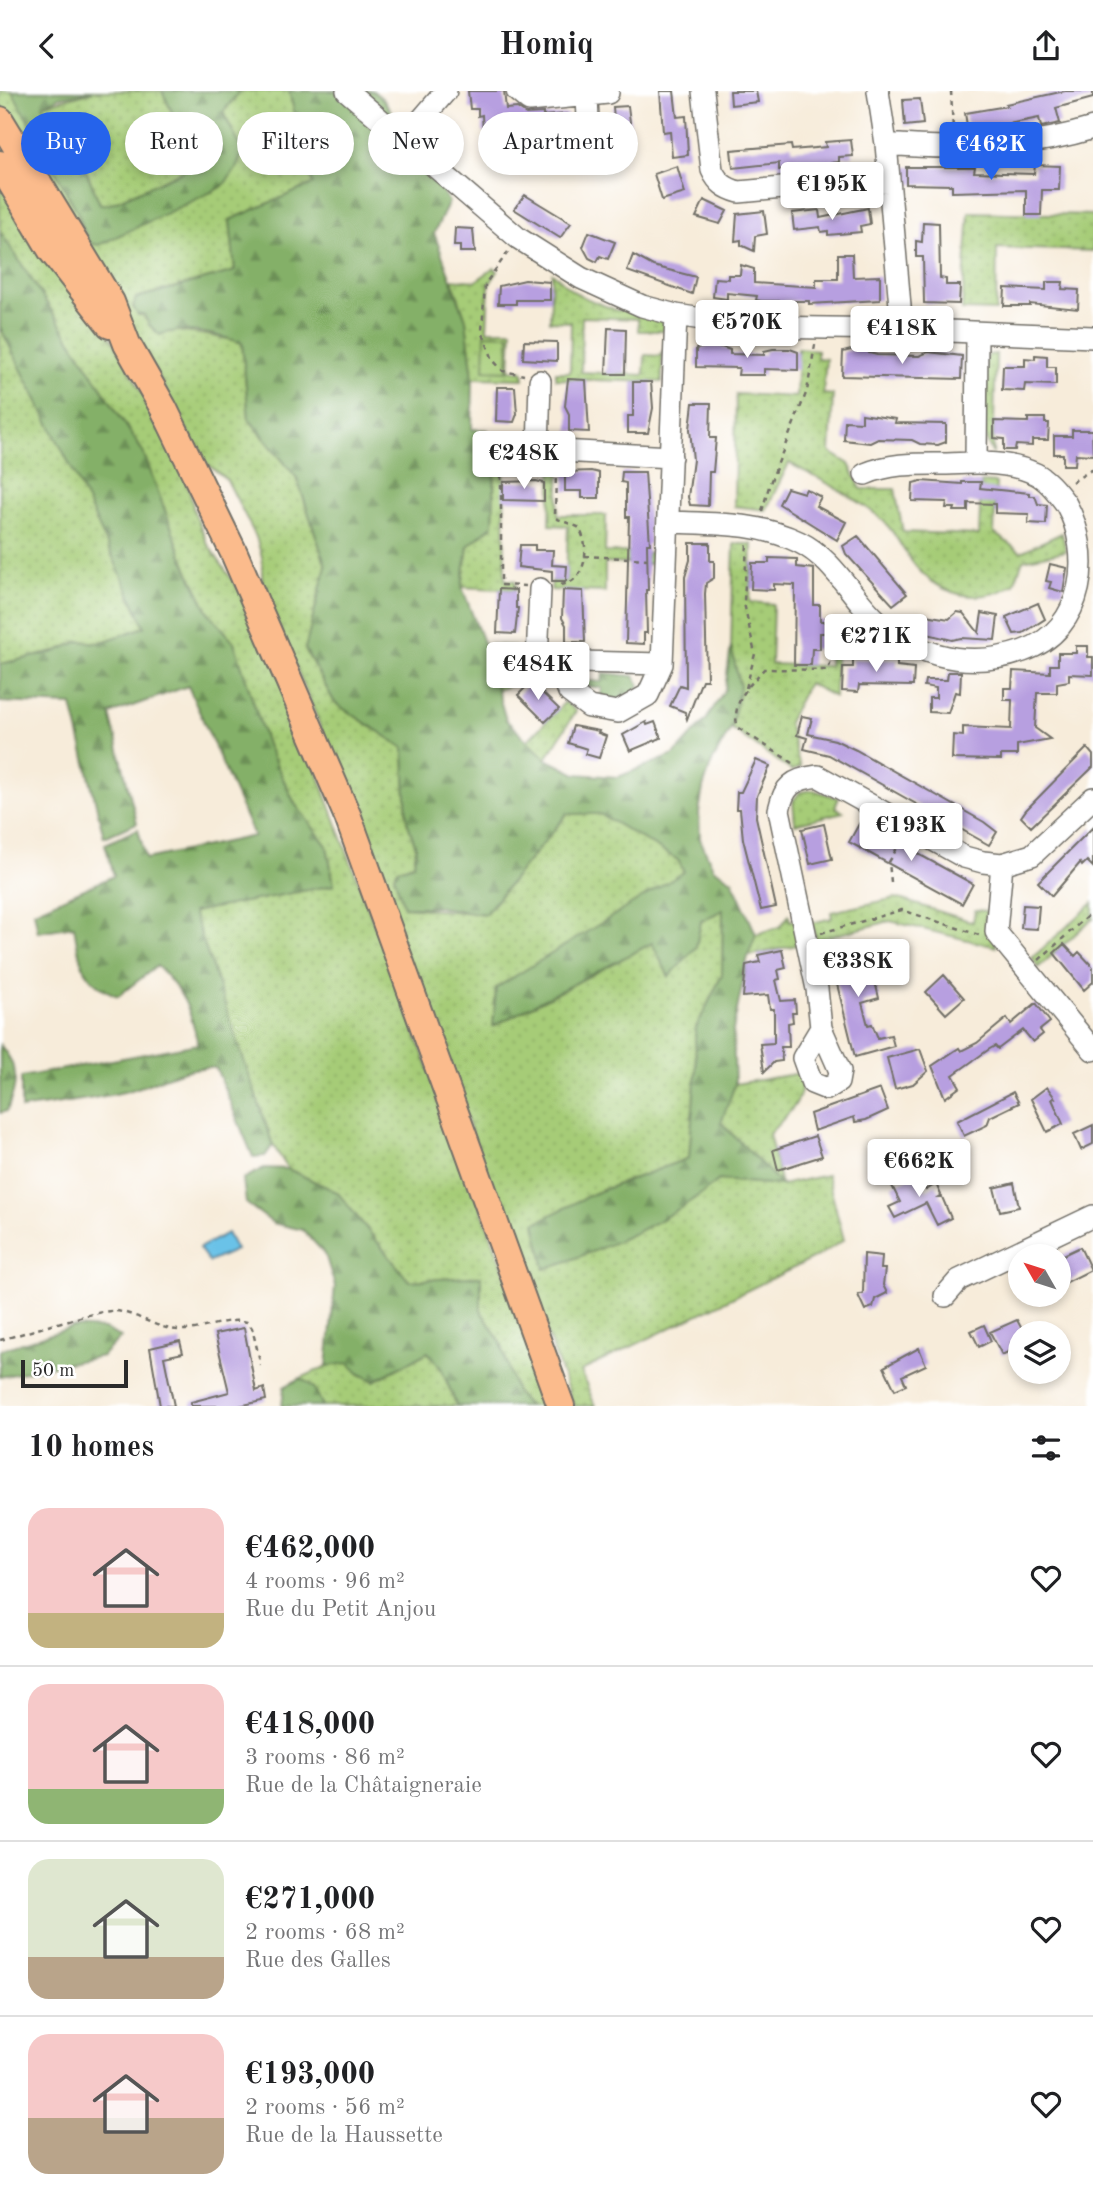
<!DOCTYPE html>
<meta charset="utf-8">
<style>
body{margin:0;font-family:"Old Standard TT",serif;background:#f2f2f2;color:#202124;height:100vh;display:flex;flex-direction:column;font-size:26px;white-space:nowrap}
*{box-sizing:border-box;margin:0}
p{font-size:23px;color:#757577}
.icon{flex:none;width:38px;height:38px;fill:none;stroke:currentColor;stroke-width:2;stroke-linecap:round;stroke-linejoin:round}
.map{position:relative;height:1315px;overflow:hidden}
.sheet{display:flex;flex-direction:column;background:#fff;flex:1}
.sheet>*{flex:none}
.banner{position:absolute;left:21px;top:21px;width:700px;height:63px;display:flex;gap:14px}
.needle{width:46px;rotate:309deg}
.tools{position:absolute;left:1008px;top:1153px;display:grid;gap:14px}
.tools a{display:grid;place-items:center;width:63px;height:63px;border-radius:50%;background:#fff;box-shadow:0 4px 10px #0003;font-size:35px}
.scale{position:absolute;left:21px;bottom:18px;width:107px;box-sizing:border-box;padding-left:7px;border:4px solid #2b2b2b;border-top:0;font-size:19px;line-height:24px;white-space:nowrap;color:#2b2b2b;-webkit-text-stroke:5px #fff;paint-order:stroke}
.price{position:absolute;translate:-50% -60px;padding:0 16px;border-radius:7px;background:#fff;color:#222;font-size:23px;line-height:46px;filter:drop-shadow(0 2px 4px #0008)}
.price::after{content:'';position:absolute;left:50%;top:42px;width:21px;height:16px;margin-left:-10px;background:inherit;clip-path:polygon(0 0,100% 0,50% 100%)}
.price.current{background:#2563eb;color:#fff}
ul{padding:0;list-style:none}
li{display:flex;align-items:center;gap:21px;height:175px;padding:0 28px}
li+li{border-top:2px solid #e0e0e0}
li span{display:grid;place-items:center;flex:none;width:196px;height:140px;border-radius:21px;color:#555}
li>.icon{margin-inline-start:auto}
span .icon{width:84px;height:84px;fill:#fffc;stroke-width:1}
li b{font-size:30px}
h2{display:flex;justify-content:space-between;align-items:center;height:84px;padding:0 28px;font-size:30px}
.chip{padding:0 24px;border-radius:32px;background:#fff;box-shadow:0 4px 10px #0003;font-size:24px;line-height:63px}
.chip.current{background:#2563eb;color:#fff}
header{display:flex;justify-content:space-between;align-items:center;height:91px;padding:0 28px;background:#fff;font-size:32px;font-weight:800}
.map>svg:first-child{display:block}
.grass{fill:url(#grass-dots);stroke:#687c51;stroke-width:2}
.forest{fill:url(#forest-firs);stroke:#586e4a;stroke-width:2}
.park{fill:#a6cc77;stroke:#687c51;stroke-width:2}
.water{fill:#6bc2e8;stroke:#4b768a;stroke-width:2}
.building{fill:#b79fe0}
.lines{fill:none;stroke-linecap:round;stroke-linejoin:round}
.minor-casing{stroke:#726f68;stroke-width:24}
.major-casing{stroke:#726f68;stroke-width:30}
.path{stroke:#726f68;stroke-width:2.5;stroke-dasharray:5 5;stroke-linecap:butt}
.minor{stroke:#fff;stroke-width:21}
.major{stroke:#fbbb8c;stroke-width:26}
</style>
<header><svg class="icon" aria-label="back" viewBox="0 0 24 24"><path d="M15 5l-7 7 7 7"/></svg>Homiq<svg class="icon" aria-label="share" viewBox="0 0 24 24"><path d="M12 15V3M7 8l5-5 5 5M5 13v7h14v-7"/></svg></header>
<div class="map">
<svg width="1093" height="1315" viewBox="0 0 1093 1315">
<defs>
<pattern id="grass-dots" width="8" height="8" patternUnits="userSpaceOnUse" patternTransform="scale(1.75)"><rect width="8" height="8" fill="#a6cc77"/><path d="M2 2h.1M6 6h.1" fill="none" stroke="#8faf67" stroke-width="1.8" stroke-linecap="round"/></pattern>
<pattern id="forest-firs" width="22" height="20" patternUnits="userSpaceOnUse" patternTransform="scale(1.75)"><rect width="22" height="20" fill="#84b068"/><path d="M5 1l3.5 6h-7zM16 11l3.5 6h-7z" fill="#6c8f56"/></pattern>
</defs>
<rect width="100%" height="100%" fill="#fff"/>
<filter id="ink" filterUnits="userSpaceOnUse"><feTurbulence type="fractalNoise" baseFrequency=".0143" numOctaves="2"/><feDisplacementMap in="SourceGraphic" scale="14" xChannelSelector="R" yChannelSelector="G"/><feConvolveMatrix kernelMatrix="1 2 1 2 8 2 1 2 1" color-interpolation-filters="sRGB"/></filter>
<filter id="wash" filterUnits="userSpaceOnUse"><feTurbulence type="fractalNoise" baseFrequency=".00686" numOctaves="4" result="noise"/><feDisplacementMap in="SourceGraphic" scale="28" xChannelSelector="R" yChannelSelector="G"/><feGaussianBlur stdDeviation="1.57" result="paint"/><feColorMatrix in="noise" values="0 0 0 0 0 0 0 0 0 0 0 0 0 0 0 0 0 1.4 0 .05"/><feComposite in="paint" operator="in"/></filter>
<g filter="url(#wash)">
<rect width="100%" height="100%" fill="#f7ecda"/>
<!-- grass -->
<path class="grass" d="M0,0H12L78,122L82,139L243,61L223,21L240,0H289L313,93L230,129L235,180L136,207L149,234C180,243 212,242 242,252L249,328L297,387L326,475L305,559L335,612L404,657L407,730L416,756L414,773L398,778L404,816L485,823L567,723H600L678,769L685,781L496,897L494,935L652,852L669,885L696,856L701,830L723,818L722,884L695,939L696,978L689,1067L592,1103L545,1177C607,1157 668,1131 719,1089L781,1094L721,1032L735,993L801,982C806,1011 788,1022 769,1043L781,1094L827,1084L844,1149L812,1168L581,1280L595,1315H574L316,624L262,494V466L256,446L227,389L204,370L124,222L0,20Z
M94,0H162L197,74L110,113H100L85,77L50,30L43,14Z
M0,83L116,254L185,380L194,420L207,452L247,511L283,590L555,1315H528L516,1302L501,1252L481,1220V1186L409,1190L337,1101L288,1078L273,1054L192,821L334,794L327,755L295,713L267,654L234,551L209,522L187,478L143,361L0,140Z
M969,121L1093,124V160L997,157L996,220L962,219Z
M494,177L498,180L489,194L487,239H512L510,279L523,280L524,288L473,287L466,229L452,188L476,190Z
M552,182C561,187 561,191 569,197C582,208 602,213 618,220L625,217L662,230L666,240H638V228L582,226L581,281L644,284L645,264L660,265L662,260V291L556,288V281H570L571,231L550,230Z
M0,236L76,384L145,536L99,552L79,550L55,561L0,573Z
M798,257L817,259V267L826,268L823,303L833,304L830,361L849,373L861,398H895L903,441L979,444L981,391L996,392L994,442L1021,461L1062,442L1066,460L1023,469L1014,493C983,513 947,507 921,481C904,465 896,439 878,425C851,403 819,388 789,372L766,419L734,415L736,303L796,306Z
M996,263L993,363L985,346L986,271L988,264Z
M552,368H560L558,424H606L605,461L658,462L659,473L605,472V501L551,499L552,490H566L568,435L550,434Z
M495,378H504L505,489L515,490L516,499L462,496L468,455L493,434Z
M734,453H752L750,511L773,513L771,573L829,575L830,561L836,560L835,606L808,592L788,631L800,676L792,680L731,637L740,596L731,555Z
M484,554L514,555V575L533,576L543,583L497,599Z
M565,611L576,620L546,668L527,650Z
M813,699L839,707L835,716L843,721L795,733L793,710L800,701Z
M896,807L973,831L975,819L987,820L985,829L991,830L996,856L890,830L816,849L812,832L832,827L831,821Z
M1093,812V827L1038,877L1032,867Z
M789,824L790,830L796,829L801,853L748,865L756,843L780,836Z
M428,1261L441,1277L457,1315H323L314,1297L301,1287L327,1275L349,1271L358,1282L374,1290Z"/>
<!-- forest -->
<path class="forest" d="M12,0H94L60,6L43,14L50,30L85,77L100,113H110L197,74L162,0H240L223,21L243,61L236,78L222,96L99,154L88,152L78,122Z
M289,0H373L384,9L449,111L434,142L466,229L473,287L472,338L488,339L489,366L495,367L493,434L468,455L462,496L484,554L506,629L546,668L576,683L618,686L674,664L706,629L725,598L731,555L740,596L731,637L711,673L703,697L699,721L700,748L713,777L732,789L756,843L748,865L733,939L735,993L721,1032L782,1094L719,1089C668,1131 607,1157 545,1178L535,1132L592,1103L689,1067L696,978L695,939L722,884L723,819L701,830L696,856L669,886L652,852L493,935L496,897L684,781L678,769L600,723H567L485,823L439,816H404L394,785L398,778L414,773L416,756L407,730L404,657L335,612L305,558L326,475L297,387L249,328L242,252C219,244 184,234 160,244L149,234L144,224H138L133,216L136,207L235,180L230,129L313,93Z
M0,140L143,361L187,478L209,522L234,551L267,654L295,713L327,755L334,794L193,821L273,1054L265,1065L253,1066L216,977C184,974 157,992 128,1000C93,1009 56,1012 21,1018V986L198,953C190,917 184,901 157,875L118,905C82,891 80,871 74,835L38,841L34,820L114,785L105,753L138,738L146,768L254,745L188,595L110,623L137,732L104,746L72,614L0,611V573L55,561L79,550L99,552L145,536L75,384L0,236Z
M603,582L634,585L640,594C630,608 617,612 600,609L602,597L578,594V589L602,591Z
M0,954C21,979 17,991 7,1020L0,1022Z
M264,1077L288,1078L337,1101L409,1190L481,1185V1220L501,1252L516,1302L528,1315H457L441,1277L428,1261L374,1290L358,1282L349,1272L327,1275L335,1195L325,1163L303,1139L273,1132L246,1112L243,1088Z
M73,1236L104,1238L121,1246L102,1265L0,1286V1259Z
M301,1287L314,1297L323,1315H282L284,1296Z"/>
<!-- park -->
<path class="park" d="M485,243L509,244L508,280L484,279Z"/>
<!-- water -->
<path class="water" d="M227,1142L236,1159L209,1171L199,1157Z"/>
<g id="blocks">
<!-- building -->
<path class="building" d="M468,0H504L506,18L517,17L526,23L543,22V25L567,23L570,45L545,48L544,68L524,70L525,77L510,78V71L497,72L496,61H491L489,41L483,42L482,24L478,25V18H470Z
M660,0H674L677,26L686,25L688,64L672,66L670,40L663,41Z
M730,0H756L758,11L731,14Z
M1065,0H1093V7L1056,17L1060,32L1041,36L1039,27L968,41L965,22L1007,15L1006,13Z
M920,8L923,33L905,35L903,9Z
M628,15L632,47L606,50L605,34H612L614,29L613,16Z
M606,45L608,69L579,72L576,48Z
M851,49L853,65L839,66V71L779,79V72L733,77L731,59L791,54L792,59L826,56L825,51Z
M1035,74L1060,75L1059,99H1042L1041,124H1026V99L952,101V94L906,93V76H975L974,81L1034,83Z
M677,75L685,102L662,109L654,83Z
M525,104L571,132L560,147L514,118Z
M704,109L727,120L720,133L696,126Z
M868,117L870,133L860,135L861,141L828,144V140L821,141L820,136L794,139L792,122L819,119L820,127Z
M764,120L767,143L755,145L754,160L741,154V149L735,150L737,123Z
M923,131L939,132L940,187L946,188V194H960L959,213L924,212L923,166H916V150L922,151Z
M455,137L473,138L475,161H460V155H454Z
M589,141L615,151L608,168L600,165L597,171L589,167L583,156Z
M838,163H852L853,186L880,185V209L809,213V210H761L756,209L757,205L727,202V208L713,206L715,187L728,188V184H740L741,174L754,178V192L816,196V188H838Z
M633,164L653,175L696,186L692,203L627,180Z
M525,189L550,191V209H516V213H498L499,195Z
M1046,191H1063L1062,198L1079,199L1078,218L1030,213V215H1004L1005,197L1046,199Z
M608,237L626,238L625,283H606Z
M524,250L557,251V270L523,268Z
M704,256H722L730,259V263L764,264V260L773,258H790L798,261V279L764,278V284H738L739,277L696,276V258Z
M851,259H869V262L877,264L919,265L928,261L962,265L961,288L842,285L843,261Z
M1035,264L1047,265V276H1056V294L1025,293L1024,300L1002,299L1003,275H1025V267L1035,268Z
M568,288L586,289L589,341L569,340V323L565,315Z
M633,291H651L653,317L648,342H628V325H633Z
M497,296H515L517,323L514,331L496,330Z
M693,312H711L710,347H716L713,381H709L708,415L690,414L688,406L693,369L690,338Z
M862,323L896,328L895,332L946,333V351L938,354L920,353L912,349L878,348L870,352L844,349L845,330L862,331Z
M1028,327H1045V332H1049L1048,349H1032V355L1016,354L1015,359H1004V348L994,347V330L1028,331Z
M1072,339H1092L1093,364L1076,363L1075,374H1063V363H1054V345H1072Z
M591,380L599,382V407H582V400H565V381Z
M622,381H645L650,453H647L648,499H646L647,542H644V553L626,552L629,426H626V392L621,391Z
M536,390L544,392V410L503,409V391Z
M921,390L962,393V391H981L980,397L1029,402V405H1035L1038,413L1047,414L1046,433L1028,432L1029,423L995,422V413L968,412V420H954L955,417H946L947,411L912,410L913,392Z
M787,397L804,402L806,398L821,406L816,415L846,431L837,449L779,413Z
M858,445L907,503L893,514L846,463L843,455Z
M690,452H710V470H714V487L706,492L705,503L707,589H702L687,628L685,621L670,615L680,594L686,596L685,486L690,469Z
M520,454H535V459H553L552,474L567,475L566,490H552V480L518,476Z
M769,467L797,468V476L814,478V514H820V530H825V542H820V558H812L811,574H794L795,494L774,493V499L751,498L752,472H769Z
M1050,473L1067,477L1063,501L1049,497L1051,491L1046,490Z
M499,498L516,499V517H518L515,543L497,542Z
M563,499L583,500L585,551H566V534L562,527Z
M1038,512L1045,528L1023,542L1014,543L1006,526Z
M957,521L963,522L979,542L982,522L998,525L995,549L961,547L952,549L927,543L925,524L949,528Z
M1076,555H1088V566H1093V584L1069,583V590L1057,592V602H1037L1035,637L1050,648L1017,654V664H1001V669L952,668L953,644L963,645V636L1011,638L1012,609H1004V597H1012L1013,580L1050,582V574H1058V562H1076Z
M853,568L897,569V575L914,577L913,595L859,594L858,601L842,600L843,576H853Z
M948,581H961L960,602L955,601L948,622L929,621V607H936V597L924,595L925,589H947Z
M531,591L559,618L545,631L518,604Z
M802,625L812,627L808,643L835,649L856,659L984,731L997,741L989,754L829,664L804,658L807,647L797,644Z
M646,631L647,634L655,631L661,647L630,660L623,644Z
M573,635L599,640L598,642L606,645L599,667L585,663L587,658L568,652Z
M1087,657L1093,664V676L1031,736L1021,726L1026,719Z
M756,669L770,675L757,705L756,726L776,816L761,819L743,748L740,718H736L737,701H741Z
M860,731L973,793L962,813L849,751Z
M824,733L832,768L810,773L802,738Z
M1093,736V776L1087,770L1082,775L1080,772L1052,805L1038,791Z
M1023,814L1039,815L1037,838L1021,837Z
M849,853L852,866H869L879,907L862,912L868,934L872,933L878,947L891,944L894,955L855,966L831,869L834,868L831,857Z
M1064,853L1075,865L1079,861L1093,876V891L1084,899L1054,862Z
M782,859L786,877L778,879L780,888L776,889L781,910L795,909L796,922H792L793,931L788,932L789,956H781L782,970L774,971L764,981L760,953L774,952V918H770L768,904L743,906L746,874L760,871L758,864Z
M944,884L964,907L946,923L926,901Z
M1036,912L1050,931L1040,939L1043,943L1033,951L1023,939L998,958L995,955L988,959L953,984L960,996L945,1007L932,975L959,957L961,960L977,952L1007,927L1011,933Z
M920,958L928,980L913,993L895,998L887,967Z
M1047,996L1055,1007L1052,1008L1063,1033L1047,1041L1031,1008Z
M880,998L888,1019L866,1029L855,1031L854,1026L814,1040L810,1023Z
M1013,1001L1019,1012L990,1026L987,1034L964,1045L957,1030Z
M1093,1034V1053L1081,1059L1074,1043Z
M815,1045L822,1065L778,1079L773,1059Z
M939,1053L944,1062L906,1081L901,1071Z
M918,1082L926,1099L936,1093L941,1104L938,1106H942L951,1127L937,1134L926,1112L895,1127L889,1116L900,1111L892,1095Z
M1014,1092L1019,1116L1000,1120L994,1097Z
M1080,1156L1091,1179L1063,1193L1059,1184V1166Z
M864,1163L882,1165L881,1178H885L883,1194L887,1202L875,1208L873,1216L865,1219L858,1204L863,1202Z
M1017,1229L1024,1242L1011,1252L1014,1258L1002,1264L990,1241Z
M984,1234L991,1250L979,1256L971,1240Z
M244,1237L256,1300L264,1297L266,1309L239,1315H191V1311L229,1301L215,1243Z
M180,1250L183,1262L164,1266L174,1315H160L150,1257Z
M919,1257L926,1274L902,1285L906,1294L895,1299L884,1276Z"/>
</g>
</g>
<g filter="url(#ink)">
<use href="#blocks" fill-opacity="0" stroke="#726f68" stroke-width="2"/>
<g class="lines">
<defs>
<path id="minor" d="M347,0L518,147L581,187L642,215L676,224L754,236L902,238L1093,246
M517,0L529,10L608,2
M703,0L712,79C718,92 725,97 739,101L858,90L888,91
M878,0L886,53
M587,5L588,28
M404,49L446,0
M902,238L886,53C955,59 1026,58 1093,37
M505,357L671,366
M538,359L540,290
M976,372L977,243
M669,431C713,433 758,431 799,451C828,465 845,494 865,517C905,564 966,580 1023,560C1086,539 1093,462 1066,413C1058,402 1048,389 1036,383C1007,369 974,372 943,373C915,373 891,372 865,383
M540,498L537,570L662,573
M558,573L569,601L589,616L618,621L648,604L662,573L676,224
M1002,773L996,841L1093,959
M821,937L803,967L812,992L827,998L838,991L840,980L821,937L817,898L779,719C784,695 793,688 818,685L964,766L983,771L1002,773L1032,764L1093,707
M945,1205L959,1189L1093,1125"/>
<path id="major" d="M0,29L111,211L127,253L164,318L234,462L348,726L561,1315
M0,73L52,160L110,234"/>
</defs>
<!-- minor casing -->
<use href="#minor" class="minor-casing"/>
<!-- major casing -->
<use href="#major" class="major-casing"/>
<!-- path -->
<path class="path" d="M951,0L953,39
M508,161L485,193L482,240L493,269L503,280L524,284
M501,374V494L525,495
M556,378L555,427L578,436C592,455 586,494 558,494
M1072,391L1093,378
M762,420L770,392L807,300L815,254
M584,465L648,468
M746,597L755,563L744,512L747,452
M793,672L738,637C730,612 749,595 764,578L828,579L834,561L857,531
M891,791L889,771L900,752
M821,842L902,819L979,844
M1039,869L1093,820
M0,1249C23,1243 98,1218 116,1220C140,1223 159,1240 183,1239C206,1239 225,1226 247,1231L252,1237L261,1274"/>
<!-- minor -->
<use href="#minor" class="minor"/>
<!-- major -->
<use href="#major" class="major"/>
</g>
</g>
</svg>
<div class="tools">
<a><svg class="needle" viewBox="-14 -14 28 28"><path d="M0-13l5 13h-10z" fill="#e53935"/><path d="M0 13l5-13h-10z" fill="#757577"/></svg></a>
<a><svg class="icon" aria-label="layers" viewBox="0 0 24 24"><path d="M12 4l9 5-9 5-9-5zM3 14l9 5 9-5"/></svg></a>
</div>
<div class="scale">50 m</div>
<b class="price current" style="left:991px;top:91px">€462K</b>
<b class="price" style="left:832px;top:131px">€195K</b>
<b class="price" style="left:747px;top:269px">€570K</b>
<b class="price" style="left:902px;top:275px">€418K</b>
<b class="price" style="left:524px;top:400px">€248K</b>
<b class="price" style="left:876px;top:583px">€271K</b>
<b class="price" style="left:538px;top:611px">€484K</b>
<b class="price" style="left:911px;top:772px">€193K</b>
<b class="price" style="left:858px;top:908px">€338K</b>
<b class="price" style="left:919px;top:1108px">€662K</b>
<div class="banner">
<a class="chip current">Buy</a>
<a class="chip">Rent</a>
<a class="chip">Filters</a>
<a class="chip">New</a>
<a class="chip">Apartment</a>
</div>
</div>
<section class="sheet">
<h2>10 homes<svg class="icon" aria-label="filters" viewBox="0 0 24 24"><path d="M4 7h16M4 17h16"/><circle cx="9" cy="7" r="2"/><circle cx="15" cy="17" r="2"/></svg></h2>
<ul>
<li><span style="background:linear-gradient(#f6c9c9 75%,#c2b280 0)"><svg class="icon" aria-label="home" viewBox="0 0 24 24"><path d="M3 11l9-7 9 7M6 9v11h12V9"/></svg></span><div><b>€462,000</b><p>4 rooms · 96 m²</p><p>Rue du Petit Anjou</p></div><svg class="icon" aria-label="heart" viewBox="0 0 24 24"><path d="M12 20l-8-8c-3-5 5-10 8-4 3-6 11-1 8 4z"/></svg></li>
<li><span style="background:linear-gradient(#f6c9c9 75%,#8fb573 0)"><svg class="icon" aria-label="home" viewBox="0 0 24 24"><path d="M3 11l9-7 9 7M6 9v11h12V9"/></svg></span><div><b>€418,000</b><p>3 rooms · 86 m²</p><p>Rue de la Châtaigneraie</p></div><svg class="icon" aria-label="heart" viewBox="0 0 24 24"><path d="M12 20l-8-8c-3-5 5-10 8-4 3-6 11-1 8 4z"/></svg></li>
<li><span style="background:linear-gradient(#dfe7d0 70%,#b9a48a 0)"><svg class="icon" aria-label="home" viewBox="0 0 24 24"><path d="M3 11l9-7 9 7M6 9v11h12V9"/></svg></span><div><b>€271,000</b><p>2 rooms · 68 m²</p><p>Rue des Galles</p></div><svg class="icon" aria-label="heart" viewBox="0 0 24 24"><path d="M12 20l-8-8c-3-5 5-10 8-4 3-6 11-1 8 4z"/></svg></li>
<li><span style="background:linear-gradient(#f6c9c9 60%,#b9a48a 0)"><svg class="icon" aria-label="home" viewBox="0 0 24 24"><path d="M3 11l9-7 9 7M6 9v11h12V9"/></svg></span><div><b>€193,000</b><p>2 rooms · 56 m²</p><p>Rue de la Haussette</p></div><svg class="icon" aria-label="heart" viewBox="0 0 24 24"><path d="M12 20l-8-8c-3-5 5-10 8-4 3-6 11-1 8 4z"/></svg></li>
</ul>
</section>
